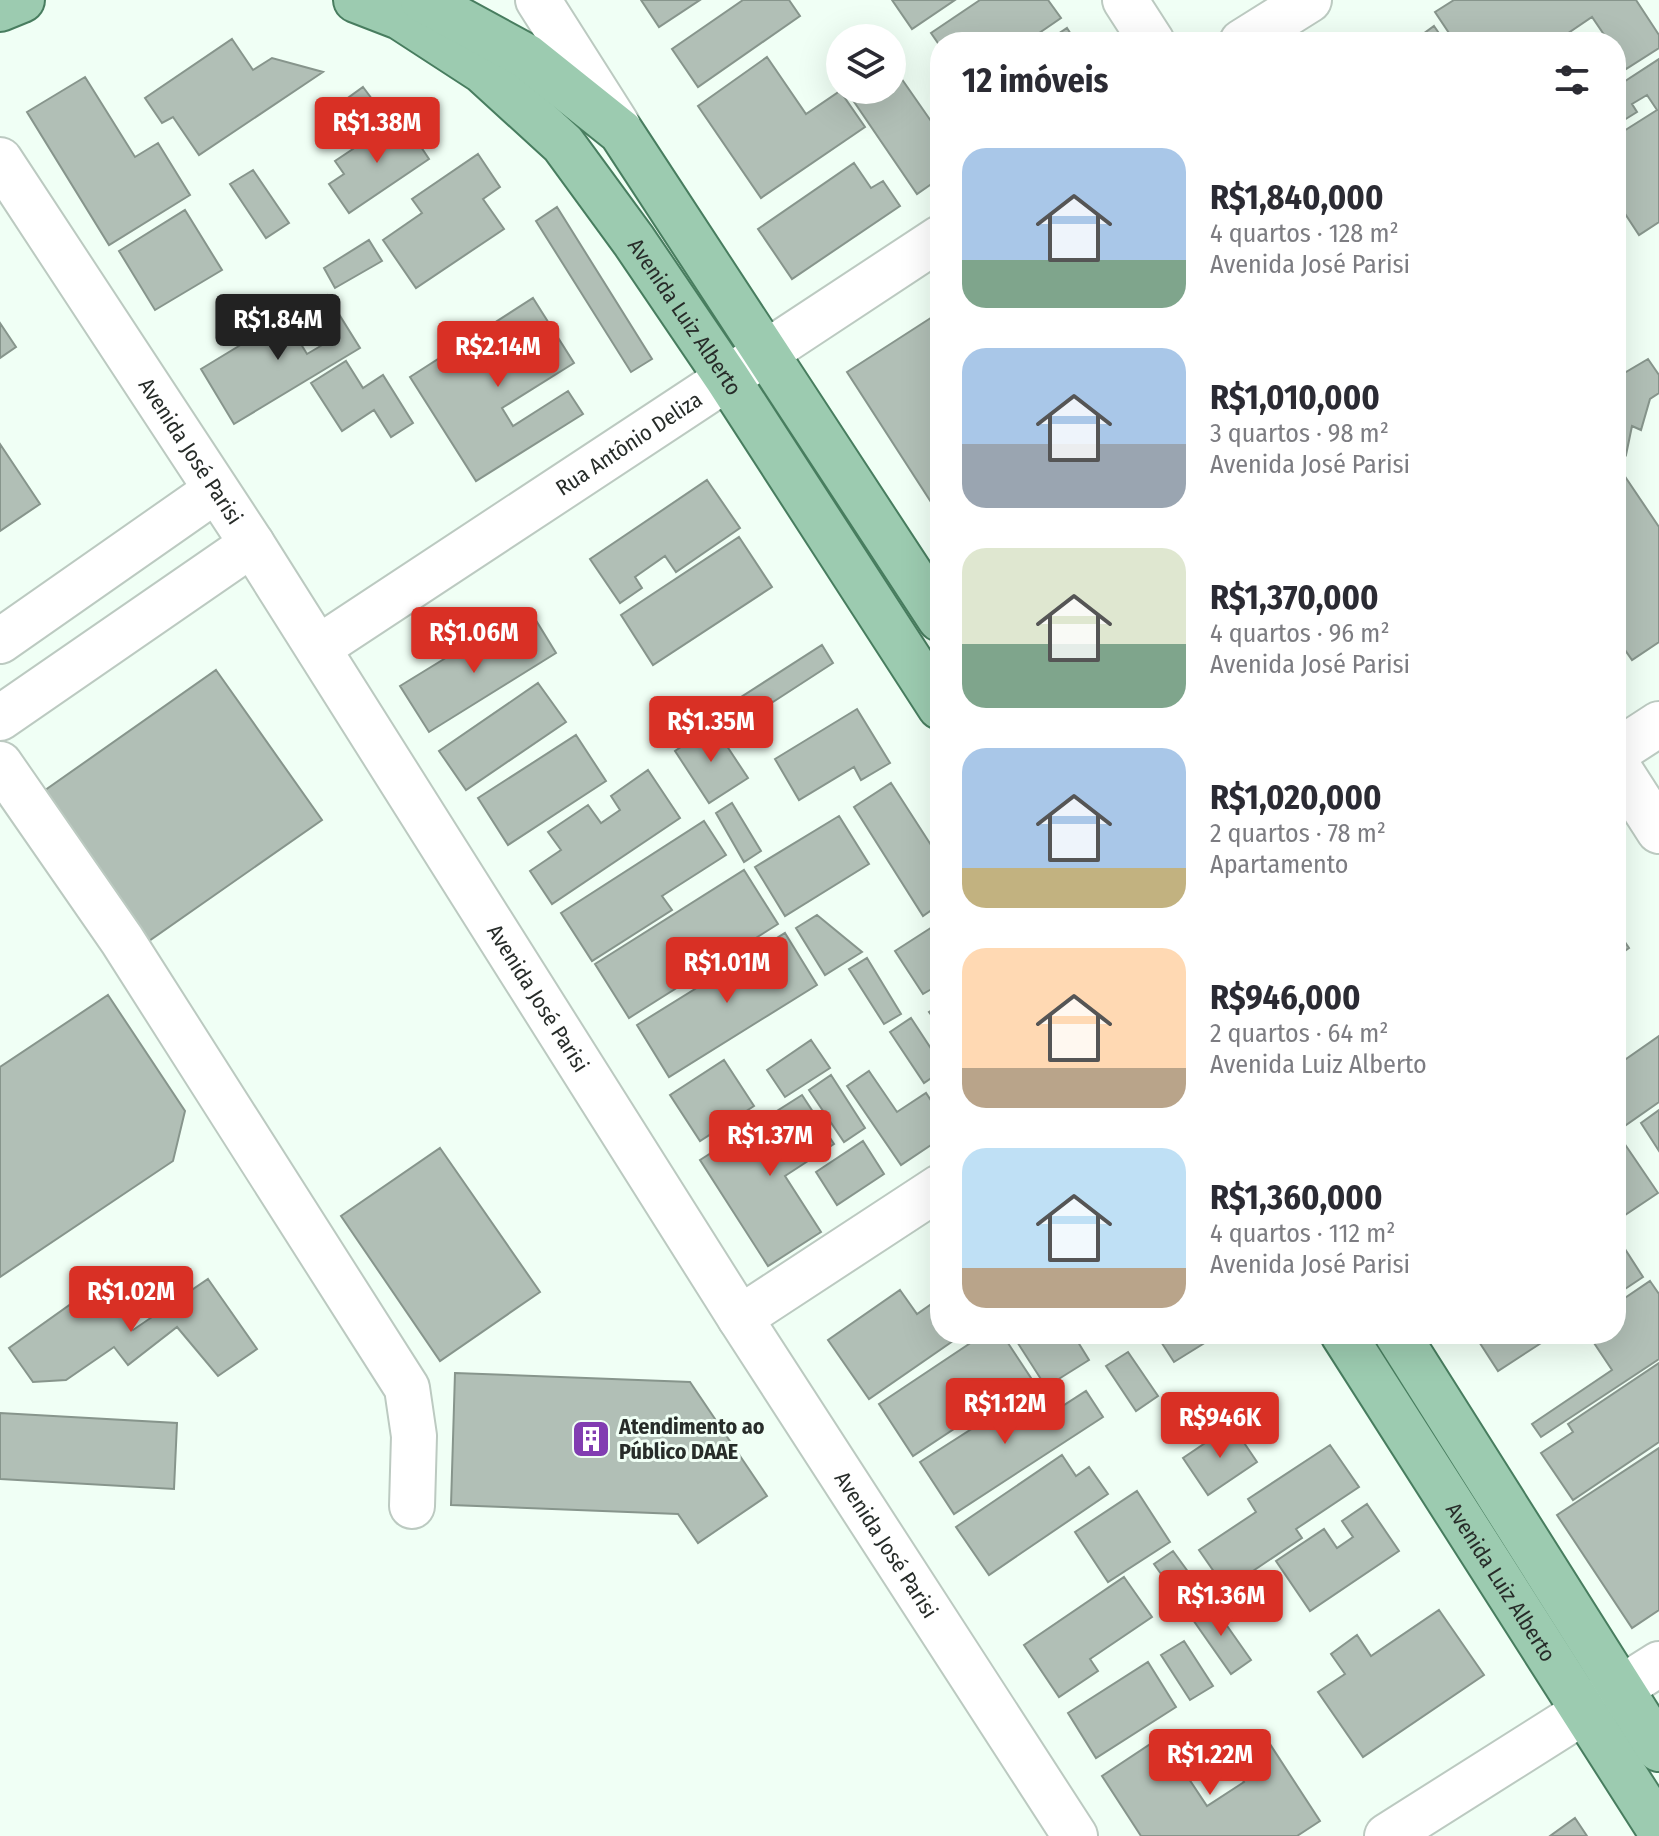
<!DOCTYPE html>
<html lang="pt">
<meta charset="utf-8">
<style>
body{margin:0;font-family:"Fira Sans Condensed",sans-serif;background:#f2f2f3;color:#2b2b33;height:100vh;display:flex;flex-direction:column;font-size:30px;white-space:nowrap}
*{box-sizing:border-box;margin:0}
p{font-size:26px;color:#7c7c81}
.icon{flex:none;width:44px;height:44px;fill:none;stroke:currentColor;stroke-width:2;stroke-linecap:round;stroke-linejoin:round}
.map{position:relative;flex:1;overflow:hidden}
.panel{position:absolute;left:930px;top:32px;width:696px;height:1312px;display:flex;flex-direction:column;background:#fff;border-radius:32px;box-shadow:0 8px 32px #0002}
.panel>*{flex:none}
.buttons{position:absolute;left:826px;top:24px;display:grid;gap:16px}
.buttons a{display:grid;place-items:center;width:80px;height:80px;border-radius:50%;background:#fff;box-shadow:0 8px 32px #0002;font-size:40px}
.price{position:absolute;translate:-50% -68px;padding:0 18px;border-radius:8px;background:#d93025;color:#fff;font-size:26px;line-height:52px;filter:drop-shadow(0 2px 4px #0008)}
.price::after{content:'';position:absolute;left:50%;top:48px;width:24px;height:18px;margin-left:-12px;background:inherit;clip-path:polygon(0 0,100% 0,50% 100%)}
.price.current{background:#222;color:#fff}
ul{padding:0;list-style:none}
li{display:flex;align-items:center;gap:24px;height:200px;padding:0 32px}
li span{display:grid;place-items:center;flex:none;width:224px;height:160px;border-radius:24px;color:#555}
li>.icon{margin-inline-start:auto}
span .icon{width:96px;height:96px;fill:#fffc;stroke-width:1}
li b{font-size:34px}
h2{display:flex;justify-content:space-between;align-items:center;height:96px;padding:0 32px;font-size:34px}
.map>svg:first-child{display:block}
.building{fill:#b1bfb6;stroke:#87958c;stroke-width:2}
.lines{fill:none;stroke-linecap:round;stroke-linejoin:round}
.minor-casing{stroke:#bccac1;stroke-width:48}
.major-casing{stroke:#487d5f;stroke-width:48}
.minor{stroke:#fff;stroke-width:44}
.major{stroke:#9ccbb0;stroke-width:44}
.labels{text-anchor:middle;stroke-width:6;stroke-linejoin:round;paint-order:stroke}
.street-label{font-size:22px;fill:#272c29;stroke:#f0fff5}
.poi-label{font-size:22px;font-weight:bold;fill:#272c29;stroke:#f0fff5;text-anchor:start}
</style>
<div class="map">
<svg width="1659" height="1836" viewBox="0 0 1659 1836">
<rect width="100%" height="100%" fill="#f0fff5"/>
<!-- building -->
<path class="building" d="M641,0H700L659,27Z
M743,0H789L800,16L698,87L672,49Z
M892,0H955L912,29Z
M980,0H1048L1061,18L1026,42H940V46L931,33Z
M1454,0H1636L1659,35V48L1626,69L1616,53V42H1609L1592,17L1555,42H1455L1435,12Z
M1434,26L1445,42H1412Z
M1067,28L1076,42H1046Z
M232,39L253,70L272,58L323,72L199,155L173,117L162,123L145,98Z
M767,57L806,114L840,91L865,127L761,198L698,106Z
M1659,59V222L1639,235L1616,200V136L1657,110L1647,95L1632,104L1637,112L1616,125V87Z
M892,65L940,134V142L934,146L940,155V178L917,194L846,90H892Z
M85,77L135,157L158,143L190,195L109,245L27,112Z
M363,87L384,115L355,137L334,108Z
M401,117L429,159L349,213L329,184L344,174L335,161Z
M478,154L500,187L483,199L504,229L416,288L383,240L422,213L412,199Z
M854,163L871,188L883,181L900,206L792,279L758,229Z
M253,170L289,223L266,238L230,184Z
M557,207L652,359L631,372L536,221Z
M185,210L222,270L155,310L119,251Z
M369,240L382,261L335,288L324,268Z
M327,295L360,348L234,424L201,369L285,318L307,354L324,344L303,309Z
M533,298L574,363L502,408L513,426L568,391L583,414L476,481L410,377Z
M940,312V516L847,372Z
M0,323L16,347L0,358Z
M1648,359L1659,375V393L1650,399L1641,430L1632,426L1626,455L1620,451L1616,467V393L1620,390L1616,378Z
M346,361L363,388L383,375L413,423L391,437L374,410L342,431L311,383Z
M0,444L40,504L0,531Z
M1626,478L1659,527V642L1632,660L1616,637V548L1622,544L1616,536V485Z
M707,480L740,528L676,572L665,556L635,577L642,588L620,603L590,559Z
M739,537L772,587L653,665L621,615Z
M537,622L556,653L429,732L400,686L485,634L493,649Z
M822,645L833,663L739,724L727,706Z
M216,670L322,820L146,943L41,793Z
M538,683L566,722L466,790L439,751Z
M857,709L890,763L861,780L854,767L799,800L775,759Z
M713,725L748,778L709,803L675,751Z
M576,735L606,781L508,845L478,798Z
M648,770L680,818L552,904L530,871L561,850L548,832L588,805L601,823L620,810L611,796Z
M891,783L940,859V904L923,916L854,807Z
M732,803L761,851L744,862L716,813Z
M839,816L869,864L785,916L755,867Z
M704,821L726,855L662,896L672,910L592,961L561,913Z
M744,870L778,924L629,1018L595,964Z
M817,915L862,952L825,975L796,928Z
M940,922V984L923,994L895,951Z
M1616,929L1629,948L1616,957Z
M785,933L817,985L669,1077L637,1025Z
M867,958L901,1014L884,1024L849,969Z
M108,995L185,1111L173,1161L0,1277V1067Z
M940,1005V1027L929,1012Z
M911,1018L932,1050L940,1044V1072L924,1083L890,1032Z
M1659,1036V1102L1616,1132V1066Z
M811,1040L830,1068L785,1097L767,1070Z
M724,1060L754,1106L700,1141L670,1095Z
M869,1071L897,1112L926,1093L940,1114V1139L901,1165L847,1086Z
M831,1075L865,1128L844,1142L809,1090Z
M802,1095L834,1144L785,1176L821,1232L768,1266L700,1160Z
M1659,1110V1151L1641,1123Z
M1622,1140L1658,1193L1619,1219L1616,1214V1144Z
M863,1141L884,1174L837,1205L816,1172Z
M440,1148L540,1292L440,1361L341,1216Z
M1616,1235L1643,1277L1616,1295Z
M208,1279L257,1349L218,1376L177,1327L128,1365L114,1347L66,1380L33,1382L9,1348L99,1284L133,1330Z
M1650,1281L1659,1294V1359L1541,1437L1532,1424L1612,1370L1588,1334H1616V1304Z
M900,1290L917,1314L940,1298V1334H963L869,1399L828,1340Z
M984,1334H1002L1031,1378L913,1456L879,1404Z
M1012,1334H1073L1089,1360L1046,1387Z
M1156,1334H1219L1174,1362Z
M1474,1334H1555L1498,1371Z
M1128,1352L1158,1396L1136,1411L1106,1366Z
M1659,1363V1442L1573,1500L1541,1453L1573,1432L1568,1424Z
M455,1373L690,1382L767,1496L698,1543L678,1514L451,1505Z
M1034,1389L1050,1414L1086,1391L1103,1417L954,1514L920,1462Z
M0,1413L177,1423L174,1489L0,1479Z
M1232,1425L1257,1462L1208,1495L1183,1458Z
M1330,1445L1359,1487L1296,1529L1302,1538L1226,1589L1199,1550L1256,1512L1248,1499Z
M1659,1448V1610L1632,1628L1557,1515Z
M1062,1455L1076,1476L1089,1467L1108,1494L989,1575L956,1527Z
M1137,1491L1170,1542L1108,1582L1075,1532Z
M1367,1504L1399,1551L1310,1611L1276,1561L1324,1529L1337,1548L1353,1537L1342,1521Z
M1173,1551L1205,1595L1186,1609L1154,1564Z
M1124,1577L1152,1617L1090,1659L1098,1671L1059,1697L1024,1645Z
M1211,1603L1251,1660L1231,1674L1191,1617Z
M1439,1610L1484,1675L1363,1757L1318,1692L1345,1674L1331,1654L1357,1635L1371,1656Z
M1184,1641L1213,1686L1190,1700L1161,1655Z
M1148,1662L1176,1707L1096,1758L1068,1713Z
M1161,1737L1207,1806L1244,1782L1230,1761L1266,1738L1320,1821L1297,1836H1141L1102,1776Z
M1575,1818L1587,1836H1550Z"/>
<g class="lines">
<defs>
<g id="minor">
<path d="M538,0L618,126"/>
<path d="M1125,0L1152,42"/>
<path d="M1242,42L1309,0"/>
<path id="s1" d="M0,160L252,544L740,1318L1075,1836"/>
<path d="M0,641L216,490"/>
<path id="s2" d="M318,648L940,238"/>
<path d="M0,718L252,544"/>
<path d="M1616,752L1659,724"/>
<path d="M0,764L122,940L407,1388L414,1436L412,1506"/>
<path d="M1616,764L1659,831"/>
<path d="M740,1318L940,1187"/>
<path d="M1387,1836L1659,1664"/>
</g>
<g id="major">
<path id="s3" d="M356,0L400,17L483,71L563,144L634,241L727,378L940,707"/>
<path d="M423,0L526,56L621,132L940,619"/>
<path d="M0,9L22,0"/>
<path id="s4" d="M1343,1334L1659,1829"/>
<path d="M1397,1334L1659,1749"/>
</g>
</defs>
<!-- minor casing -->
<use href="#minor" class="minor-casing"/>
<!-- major casing -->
<use href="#major" class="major-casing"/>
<!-- minor -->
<use href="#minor" class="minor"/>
<!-- major -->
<use href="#major" class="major"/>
</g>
<!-- icons -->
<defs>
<symbol id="building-square" viewBox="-11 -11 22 22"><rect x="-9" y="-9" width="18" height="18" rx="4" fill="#813db1" stroke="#f0fff5"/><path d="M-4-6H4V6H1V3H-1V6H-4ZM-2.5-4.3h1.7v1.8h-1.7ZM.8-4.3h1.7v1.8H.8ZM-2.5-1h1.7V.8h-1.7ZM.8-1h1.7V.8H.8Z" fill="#fff"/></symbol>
</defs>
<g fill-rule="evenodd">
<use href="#building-square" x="569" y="1417" width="44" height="44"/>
</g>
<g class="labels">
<!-- street labels -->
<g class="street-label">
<text dy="8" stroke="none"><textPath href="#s3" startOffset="466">Avenida Luiz Alberto</textPath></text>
<text dy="8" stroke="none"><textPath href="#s2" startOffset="372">Rua Antônio Deliza</textPath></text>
<text dy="8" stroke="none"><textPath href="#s1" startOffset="348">Avenida José Parisi</textPath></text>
<text dy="8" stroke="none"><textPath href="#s1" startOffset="996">Avenida José Parisi</textPath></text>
<text dy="8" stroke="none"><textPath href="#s1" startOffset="1644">Avenida José Parisi</textPath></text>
<text dy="8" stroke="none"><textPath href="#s4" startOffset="294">Avenida Luiz Alberto</textPath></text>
</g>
<!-- poi labels -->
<g class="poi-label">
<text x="619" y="1434">Atendimento ao<tspan x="619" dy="25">Público DAAE</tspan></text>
</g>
</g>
</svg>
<div class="buttons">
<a><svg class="icon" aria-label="layers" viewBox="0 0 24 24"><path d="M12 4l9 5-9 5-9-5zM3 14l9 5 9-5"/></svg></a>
</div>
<b class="price" style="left:377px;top:165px">R$1.38M</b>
<b class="price current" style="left:278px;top:362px">R$1.84M</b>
<b class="price" style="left:498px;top:389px">R$2.14M</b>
<b class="price" style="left:474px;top:675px">R$1.06M</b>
<b class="price" style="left:711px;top:764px">R$1.35M</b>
<b class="price" style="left:727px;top:1005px">R$1.01M</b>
<b class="price" style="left:770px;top:1178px">R$1.37M</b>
<b class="price" style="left:131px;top:1334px">R$1.02M</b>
<b class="price" style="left:1005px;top:1446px">R$1.12M</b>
<b class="price" style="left:1220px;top:1460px">R$946K</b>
<b class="price" style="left:1221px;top:1638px">R$1.36M</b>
<b class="price" style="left:1210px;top:1797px">R$1.22M</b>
<section class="panel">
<h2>12 imóveis<svg class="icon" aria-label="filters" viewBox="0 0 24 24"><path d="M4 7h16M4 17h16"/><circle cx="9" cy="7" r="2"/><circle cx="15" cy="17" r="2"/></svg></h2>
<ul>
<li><span style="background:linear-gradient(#a9c7e8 70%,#7fa58c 0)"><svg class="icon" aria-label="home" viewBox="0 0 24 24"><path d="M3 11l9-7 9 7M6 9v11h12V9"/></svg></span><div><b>R$1,840,000</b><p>4 quartos · 128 m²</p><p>Avenida José Parisi</p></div></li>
<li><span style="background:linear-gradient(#a9c7e8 60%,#9aa5b1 0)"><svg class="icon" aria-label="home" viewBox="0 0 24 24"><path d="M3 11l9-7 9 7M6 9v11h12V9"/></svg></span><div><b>R$1,010,000</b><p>3 quartos · 98 m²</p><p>Avenida José Parisi</p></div></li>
<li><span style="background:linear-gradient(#dfe7d0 60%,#7fa58c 0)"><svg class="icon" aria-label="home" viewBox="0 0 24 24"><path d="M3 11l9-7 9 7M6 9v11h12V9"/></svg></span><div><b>R$1,370,000</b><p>4 quartos · 96 m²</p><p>Avenida José Parisi</p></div></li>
<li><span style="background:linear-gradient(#a9c7e8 75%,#c2b280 0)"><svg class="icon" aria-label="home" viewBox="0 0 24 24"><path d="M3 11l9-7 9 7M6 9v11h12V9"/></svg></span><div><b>R$1,020,000</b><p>2 quartos · 78 m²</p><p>Apartamento</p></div></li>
<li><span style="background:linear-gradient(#ffd9b3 75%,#b9a48a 0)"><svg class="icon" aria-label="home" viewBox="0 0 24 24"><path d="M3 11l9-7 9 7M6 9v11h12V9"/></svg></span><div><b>R$946,000</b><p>2 quartos · 64 m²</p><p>Avenida Luiz Alberto</p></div></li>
<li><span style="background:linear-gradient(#bfe0f5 75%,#b9a48a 0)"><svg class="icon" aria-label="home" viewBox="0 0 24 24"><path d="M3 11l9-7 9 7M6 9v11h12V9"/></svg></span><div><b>R$1,360,000</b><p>4 quartos · 112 m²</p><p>Avenida José Parisi</p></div></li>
</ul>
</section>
</div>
